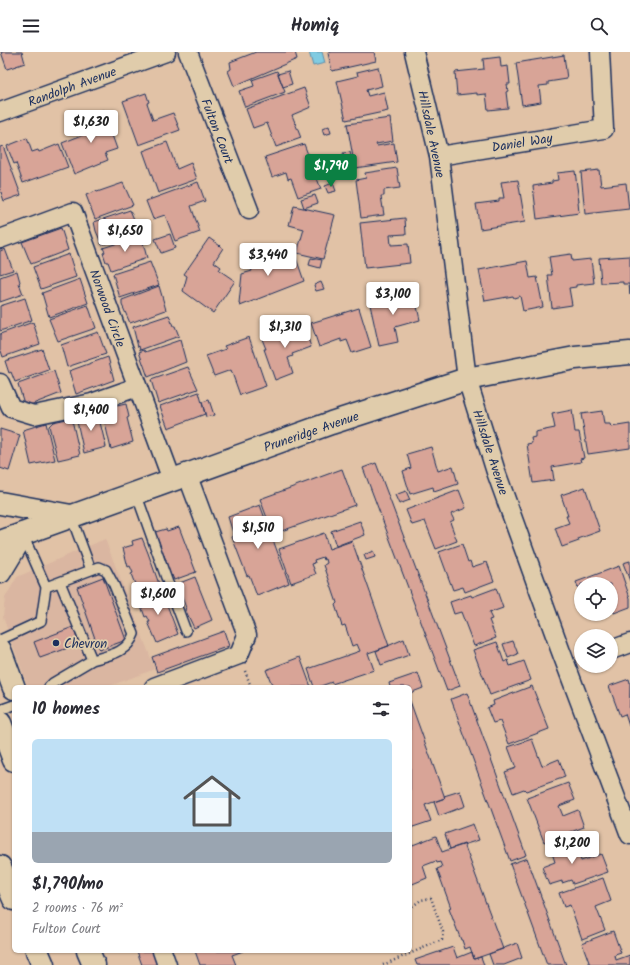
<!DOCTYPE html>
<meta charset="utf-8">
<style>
body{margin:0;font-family:Kalam,sans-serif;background:#f2f2f3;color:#2b2b33;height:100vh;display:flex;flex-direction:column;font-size:15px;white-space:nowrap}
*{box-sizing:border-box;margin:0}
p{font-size:13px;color:#7c7c81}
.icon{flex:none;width:22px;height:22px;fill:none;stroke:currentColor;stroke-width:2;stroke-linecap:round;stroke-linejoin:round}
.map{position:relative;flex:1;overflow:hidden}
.sheet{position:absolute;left:12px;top:633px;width:400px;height:268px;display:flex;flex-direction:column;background:#fff;border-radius:6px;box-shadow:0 1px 3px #0004}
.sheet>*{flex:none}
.fabs{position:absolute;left:574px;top:525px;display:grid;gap:8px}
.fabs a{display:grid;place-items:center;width:44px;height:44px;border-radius:50%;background:#fff;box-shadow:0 1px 3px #0004;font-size:20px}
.price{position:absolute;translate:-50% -34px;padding:0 9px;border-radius:4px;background:#fff;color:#222;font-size:13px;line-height:26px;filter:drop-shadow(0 1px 2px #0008)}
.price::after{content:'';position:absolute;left:50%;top:24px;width:12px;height:9px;margin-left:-6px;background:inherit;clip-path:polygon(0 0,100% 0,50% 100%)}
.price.active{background:#0b8043;color:#fff}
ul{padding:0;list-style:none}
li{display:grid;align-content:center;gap:8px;height:212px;padding:0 20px}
li span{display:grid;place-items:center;height:124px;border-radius:6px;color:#555}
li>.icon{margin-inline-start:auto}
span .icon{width:72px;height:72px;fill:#fffc;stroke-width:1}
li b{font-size:17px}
h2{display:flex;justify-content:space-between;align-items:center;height:48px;padding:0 20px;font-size:17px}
header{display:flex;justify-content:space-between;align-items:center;height:52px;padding:0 20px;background:#fff;font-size:18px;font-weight:800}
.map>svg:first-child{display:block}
.built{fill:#dab6a1}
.water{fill:#81cbe1;stroke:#588dad}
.building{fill:#d8a497;stroke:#1b2f5e}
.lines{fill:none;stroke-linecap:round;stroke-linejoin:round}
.service-casing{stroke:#1b2f5e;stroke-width:12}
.minor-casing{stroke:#1b2f5e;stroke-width:21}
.secondary-casing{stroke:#1b2f5e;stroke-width:25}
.trunk-casing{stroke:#1b2f5e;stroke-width:25}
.path{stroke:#1b2f5e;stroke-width:2.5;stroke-dasharray:1 3;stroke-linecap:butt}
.service{stroke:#e0ccab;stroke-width:9}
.minor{stroke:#e0ccab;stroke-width:18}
.secondary{stroke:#e0ccab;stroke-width:22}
.trunk{stroke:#e0ccab;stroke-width:22}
.poi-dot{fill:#1b2f5e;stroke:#e0ccab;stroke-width:1.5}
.labels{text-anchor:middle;stroke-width:3.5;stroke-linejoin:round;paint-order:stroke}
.street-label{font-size:13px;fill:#1b2f5e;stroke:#e0ccab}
.poi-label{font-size:13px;fill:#1b2f5e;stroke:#e0ccab;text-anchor:start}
</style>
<header><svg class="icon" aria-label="menu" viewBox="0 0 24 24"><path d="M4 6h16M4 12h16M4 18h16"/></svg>Homiq<svg class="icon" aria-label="search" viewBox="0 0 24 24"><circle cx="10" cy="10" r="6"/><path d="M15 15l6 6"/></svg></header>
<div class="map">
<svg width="630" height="913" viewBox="0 0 630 913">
<rect width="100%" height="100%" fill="#e1c2a6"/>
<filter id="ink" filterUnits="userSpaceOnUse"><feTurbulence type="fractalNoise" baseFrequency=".025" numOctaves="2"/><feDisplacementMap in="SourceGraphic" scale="8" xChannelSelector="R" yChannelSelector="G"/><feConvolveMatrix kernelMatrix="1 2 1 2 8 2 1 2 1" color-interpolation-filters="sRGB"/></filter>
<g filter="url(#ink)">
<!-- built -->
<path class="built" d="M105,487L155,617L107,635H28L3,565L5,546L17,525Z"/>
<!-- water -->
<path class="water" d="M309,0H322L325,11L313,14Z"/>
<!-- building -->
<path class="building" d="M1,0H22L25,11L7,17Z
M256,0H295L297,7L234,34L228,19L231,17L230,10Z
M332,0H374L376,9L332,19L328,1Z
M564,3L567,27L548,30V33L539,34L541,50L522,53L516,11Z
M500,5L501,15L508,14L510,32H507L508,39L506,40L508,56L488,58L486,42L477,43V41L457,43L455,20L484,17L483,7Z
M378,15L382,34L366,38L368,44L384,40L388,59L346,68L337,29L358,24L357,20Z
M277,19L285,40L245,55L239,39L254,34L252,28Z
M288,19L292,32L283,35L278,22Z
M304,36L311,55L292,63L301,86L276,95L267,71L253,76L246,57Z
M146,41L149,50L147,51L153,68L173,61L180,78L139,93L123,49Z
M103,58L117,97L105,101L108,108L74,122L62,91L90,80L84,65Z
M390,66L393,89L376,92L377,94L394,91L397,110L355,116L347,72Z
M329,74L331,81L324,83L322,77Z
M27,86L32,100L38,98L39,100L59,92L68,115L23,131L16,111L14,112L7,94Z
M167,90L177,117L191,111L197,127L158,141L143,99Z
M304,92L321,137L298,145L291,126L288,127L286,120L272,125L265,105Z
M3,94L21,143L4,149L1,140H0V95Z
M350,100L353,112L346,114L343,101Z
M397,116L400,136L384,138V144H381L384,163L361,166L356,128L366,126L365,121Z
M599,118L601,134L626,131L629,157L585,162L581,120Z
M575,119L579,150H578L579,161L537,167L533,134L552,131V129L558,128L557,121Z
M518,128L525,170L480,177L476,152L499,149V146H504L501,130Z
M198,130L205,149L191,154L200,180L175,189L165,163L153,167L146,149Z
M123,131L133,153L95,167L86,143L96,139L97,140Z
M333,131L336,139L328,141L325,134Z
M315,143L318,151L304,156L301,147Z
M294,154L335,163L323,207L297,201L304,177L289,173Z
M130,158L139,179L102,193L96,179L94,170Z
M405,166L406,182L390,183L391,193L408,192L410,211L365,216L360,171Z
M61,176L68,198L31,212L22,190Z
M170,182L175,196L161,201L155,187Z
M141,183L147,206L111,218L108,210H106L103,201L105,200L103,196Z
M209,186L223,196L214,210L221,215L219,218L235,229L213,261L183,239L187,224L184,222Z
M5,197L13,218L0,222V199Z
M266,199L270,212L295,203L304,229L240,254L239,251L242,222L252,219L247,206Z
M69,202L76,225L41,237L33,215Z
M571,202L572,209L591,207L594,231L576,233V235L569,236L572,253L552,256L548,223H552L549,205Z
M630,204V243L629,232H623V230L601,231L599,206Z
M311,206L322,208L320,216L309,213Z
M527,209L530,226L537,225L543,255L523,259L520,244L514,246L513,244L485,249L479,218Z
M150,210L159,233L120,246L113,222Z
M17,219L20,230L19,231L23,242L0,250V225Z
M80,227L88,251L49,265L42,241Z
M321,230L324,237L316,239L314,233Z
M159,234L166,258L130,271L122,253V248Z
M414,241L420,268L395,275L398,290L379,294L369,248L386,244L387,248Z
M25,246L32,268L0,279V254Z
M88,253L96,276L58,289L49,267Z
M359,256L371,295L352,301L347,288L341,290V287L319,295L311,271Z
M169,263L173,274H175L179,284L140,298L139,294L138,295L133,275Z
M33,270L40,292L3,305L1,299H0V282Z
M303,272L311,295L292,302L293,304L288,306L293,321L275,328L264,297H266L262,287Z
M98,280L106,302L67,315L61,293Z
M249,285L266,334L240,343L231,318L214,324L206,304L226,297L224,294Z
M180,288L186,310L148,325L139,300L144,298L145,300Z
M42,297L49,318L15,330L11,320L9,321L5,309Z
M108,305L114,328L76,342L69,319Z
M188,315L198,337L158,351L151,328Z
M54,319L61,341L25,355L18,332Z
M199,340L205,362L168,376L160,354Z
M209,348L214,363L206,365L202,350Z
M117,352V354L126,352L129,365L127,366L133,390L111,397L102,358L104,357L103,355Z
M97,358L106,395L84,401L76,365Z
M572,358L575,380H579L584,406L580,407L581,410L552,415L554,428L533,431L527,392L532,391L531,386L535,385V380L555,376L552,362Z
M602,359L604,372H610L611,375L630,372V396L588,402L581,362Z
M67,367L72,368L80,403L58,408L49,374L53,370Z
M46,371L55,408L31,413L23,378Z
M0,377L20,383L9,419L0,416Z
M431,395L438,419L453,414L458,432L434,440L433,435L410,442L403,419L411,416L407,402Z
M376,411L460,634L447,639L363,416Z
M342,417L355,453L273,482L260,447Z
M585,435L600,479L578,487L579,489L562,495L555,476L569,471L566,464H568L561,443Z
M459,438L466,456L451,462L454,468L450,470L457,489L436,497L425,469L412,473L406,458Z
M406,439L410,448L399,452L395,443Z
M260,453L289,531L257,544L249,523L247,524L232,485L234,484L228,465Z
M360,469L365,483L336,494L331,479Z
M179,475L196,520L174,528L172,523L171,524L165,509H166L164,503H163L158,490H159L155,480L166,477L167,479Z
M324,481L329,497L352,489L389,594L368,601L374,618L332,632V630L318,635H314L308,617L360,599L357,592L352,594L345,573L342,574L335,553L337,551L324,513L327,511L326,507L324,508L323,505L314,508L315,511L312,512L316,522L291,531L279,497Z
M142,486L148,501L159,532L138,540L131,522L133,521L130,514L128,515L123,496L133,493L132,489Z
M462,492L468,510L470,509L472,515L487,510L494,529L465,540L463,535L453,538L439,500Z
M373,499L375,505L366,508L364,503Z
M630,509V529L623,511Z
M619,514L630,546V555L614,561L611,552V532H581V544L576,530Z
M103,525L126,588L99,598L77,535Z
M195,525L212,568L194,576L185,557L186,556L177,532Z
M496,536L503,556L489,561L492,567L489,568L496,586L474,594L461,560L454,562L450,550L471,543L472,545Z
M161,537L178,582L157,591L148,570H150L147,564L145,565L140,551L142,550L140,545Z
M73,575L79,592L40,606L34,590Z
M224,579L229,594L157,620L152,605Z
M404,587L409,603L381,613L376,599Z
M513,589L518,602L508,606L503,592Z
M497,590L504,610L508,608L510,614L524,609L531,628L490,643L473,598Z
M300,605L311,635H273L266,618Z
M418,621L423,636L410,641V635H390L389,631Z
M629,627L630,631L629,674L625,662L620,664L609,634Z
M532,634L549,677L509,692L500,669L493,671L487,656L494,653L493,649Z
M467,641L526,803L510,809L451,647Z
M410,649L445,746L425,753L431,769L410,776Z
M532,687L542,714L559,707L565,725L526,739L524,737L513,741L505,720L516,716L508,695Z
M568,731L575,748L559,754L563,764L578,758L584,775L544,790L527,746Z
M460,739L465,754L439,764L434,750L445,746L444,744Z
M473,772L479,788L450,797L445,782Z
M436,784L442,800L464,792L503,897L474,907L470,895L465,897L462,888H461L449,857L451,856L437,817L442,815L440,810L437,811L436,809L423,814L427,826L410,833V794Z
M570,785L576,802L579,801L581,809L601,802L608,820L573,832L571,828L562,831V829L549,833L542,815L555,810L549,792Z
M527,806L566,913H547L510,812Z
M603,826L611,849L596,855L605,878L582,887L570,853L564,855L559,841Z
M613,879L621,901L615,903L616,908L630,903V913H590L582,891Z
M517,891L522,906L504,913H493L489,902Z
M453,895L457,906L472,900L474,907L481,905L484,913H417L415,908Z
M137,899H155L161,913H142Z
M195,899H243L232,903L236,913H200Z"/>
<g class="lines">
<defs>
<path id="service" d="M136,441L168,531L186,579
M24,485L46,535L91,518L71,464
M91,518L99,515L106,518L114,533L134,582C127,601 110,603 92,608
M0,588L41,569L46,535
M49,635L53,631L92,608L60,530
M0,658L14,653"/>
<path id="minor" d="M188,0L249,158
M414,0L439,104L467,327L496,420L560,597L630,783
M0,60L166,0
M439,104L604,77L600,0
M0,187L73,160L172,428
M0,331L11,356L34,363L92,351L137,335
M611,598L630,591
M154,635L239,603L247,583L187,422
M162,899L167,913"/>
<path id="secondary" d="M0,490L331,371L467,327L575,306L630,301"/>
<path id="trunk" d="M0,451L71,464
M0,520L23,482
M0,598L14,636
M0,671L14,708
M0,815L14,847
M37,899L43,913
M88,899L94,913"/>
</defs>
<!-- service casing -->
<use href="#service" class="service-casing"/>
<!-- minor casing -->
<use href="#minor" class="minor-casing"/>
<!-- secondary casing -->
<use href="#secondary" class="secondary-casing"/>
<!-- trunk casing -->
<use href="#trunk" class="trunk-casing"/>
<!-- path -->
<path class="path" d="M245,619L251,635
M383,913L442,888L443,880L431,846L421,848L410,856"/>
<!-- service -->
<use href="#service" class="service"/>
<!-- minor -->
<use href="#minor" class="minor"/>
<!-- secondary -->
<use href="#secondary" class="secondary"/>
<!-- trunk -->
<use href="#trunk" class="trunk"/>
</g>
</g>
<!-- markers -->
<circle class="poi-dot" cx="56" cy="591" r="4"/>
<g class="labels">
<!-- street labels -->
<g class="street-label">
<text transform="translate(72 34) rotate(-20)" y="5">Randolph Avenue</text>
<text transform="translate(218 79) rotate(69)" y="5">Fulton Court</text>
<text transform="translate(432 82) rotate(78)" y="5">Hillsdale Avenue</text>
<text transform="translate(522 90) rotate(-9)" y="5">Daniel Way</text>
<text transform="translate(108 256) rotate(70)" y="5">Norwood Circle</text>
<text transform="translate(311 379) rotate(-19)" y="5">Pruneridge Avenue</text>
<text transform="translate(491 400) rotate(72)" y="5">Hillsdale Avenue</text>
</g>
<!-- poi labels -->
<g class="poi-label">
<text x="64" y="596">Chevron</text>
</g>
</g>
</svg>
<div class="fabs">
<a><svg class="icon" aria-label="locate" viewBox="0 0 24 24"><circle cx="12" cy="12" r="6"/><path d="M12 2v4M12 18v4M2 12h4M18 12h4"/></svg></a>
<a><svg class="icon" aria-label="layers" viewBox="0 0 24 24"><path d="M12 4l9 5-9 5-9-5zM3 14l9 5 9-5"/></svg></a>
</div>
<b class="price" style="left:91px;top:92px">$1,630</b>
<b class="price active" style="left:331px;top:136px">$1,790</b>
<b class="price" style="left:125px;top:201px">$1,650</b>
<b class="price" style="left:268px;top:225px">$3,440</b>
<b class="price" style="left:393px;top:264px">$3,100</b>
<b class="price" style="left:285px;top:297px">$1,310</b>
<b class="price" style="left:91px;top:380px">$1,400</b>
<b class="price" style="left:258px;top:498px">$1,510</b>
<b class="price" style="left:158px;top:564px">$1,600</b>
<b class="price" style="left:572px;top:813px">$1,200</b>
<section class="sheet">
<h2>10 homes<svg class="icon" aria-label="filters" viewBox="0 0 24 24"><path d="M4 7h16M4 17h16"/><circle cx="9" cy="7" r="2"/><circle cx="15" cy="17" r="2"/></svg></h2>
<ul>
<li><span style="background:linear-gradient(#bfe0f5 75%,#9aa5b1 0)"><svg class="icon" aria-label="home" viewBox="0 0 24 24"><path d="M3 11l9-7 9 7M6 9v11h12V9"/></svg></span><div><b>$1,790/mo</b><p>2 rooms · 76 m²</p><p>Fulton Court</p></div></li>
</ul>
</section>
</div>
